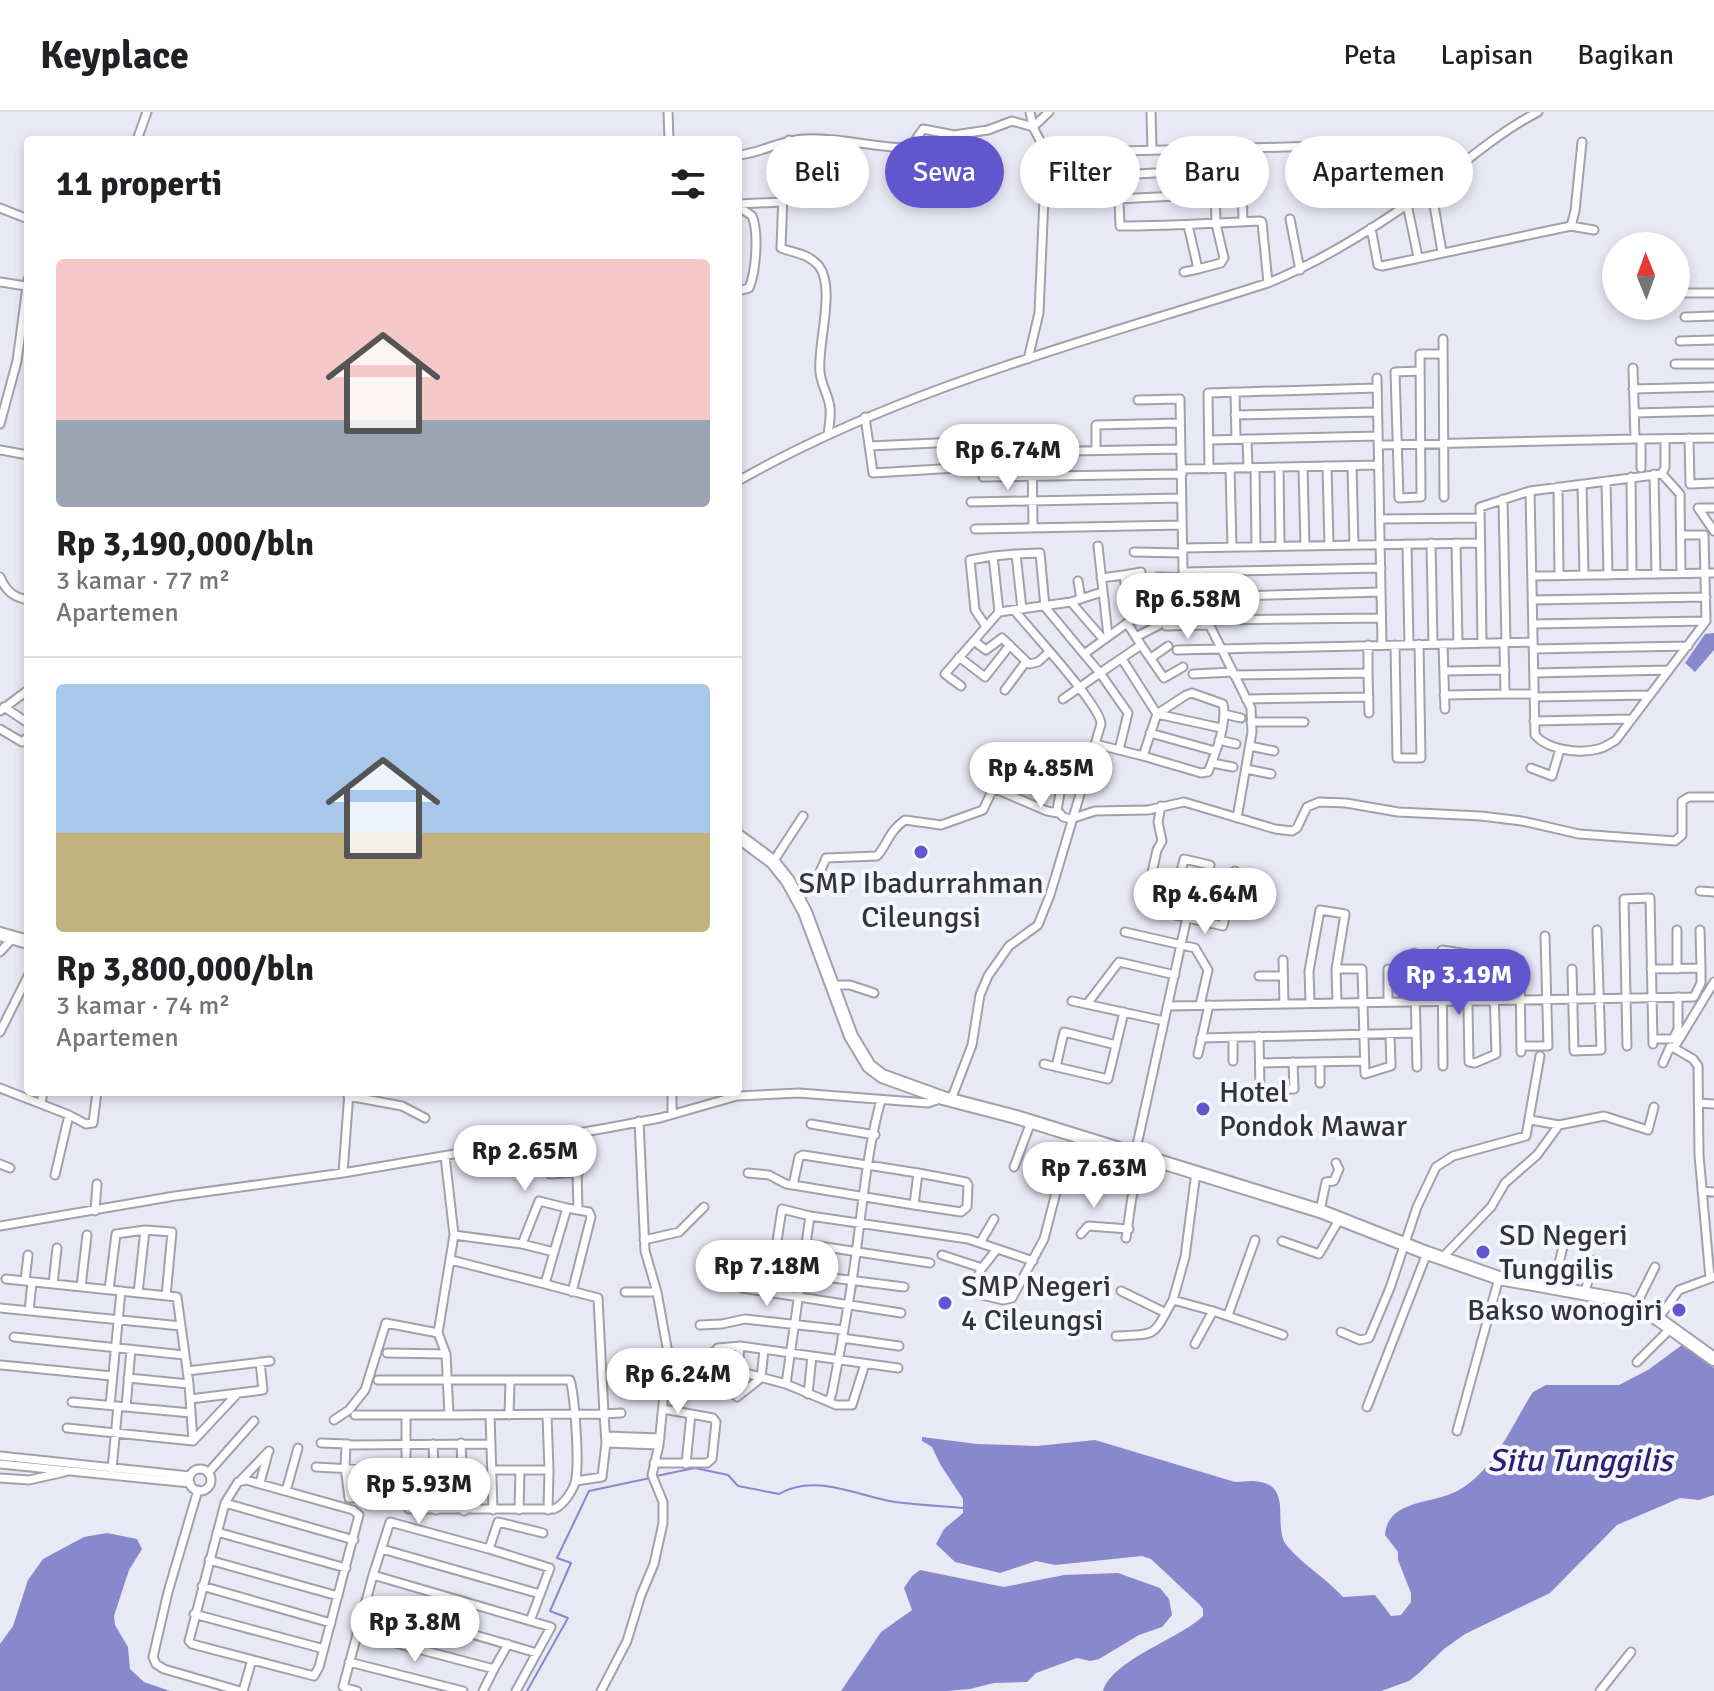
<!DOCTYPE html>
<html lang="id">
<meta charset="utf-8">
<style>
body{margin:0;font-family:Signika,sans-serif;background:#f2f2f2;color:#202124;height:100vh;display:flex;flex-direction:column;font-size:30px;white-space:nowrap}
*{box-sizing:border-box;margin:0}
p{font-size:26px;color:#757577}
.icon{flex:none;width:44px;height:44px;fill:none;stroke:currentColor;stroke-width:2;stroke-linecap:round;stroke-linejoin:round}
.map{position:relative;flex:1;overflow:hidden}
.details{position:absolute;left:24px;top:24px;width:718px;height:960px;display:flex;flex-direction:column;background:#fff;border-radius:8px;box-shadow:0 4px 12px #0003}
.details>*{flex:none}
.top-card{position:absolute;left:766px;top:24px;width:760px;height:72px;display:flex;gap:16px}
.needle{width:52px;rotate:359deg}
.buttons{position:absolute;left:1602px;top:120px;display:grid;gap:16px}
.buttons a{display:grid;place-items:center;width:88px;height:88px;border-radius:50%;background:#fff;box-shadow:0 4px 12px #0003;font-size:40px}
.price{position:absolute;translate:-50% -68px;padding:0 18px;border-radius:28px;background:#fff;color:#222;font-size:26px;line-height:52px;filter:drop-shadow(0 2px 4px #0008)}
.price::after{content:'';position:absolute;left:50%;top:48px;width:24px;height:18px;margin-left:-12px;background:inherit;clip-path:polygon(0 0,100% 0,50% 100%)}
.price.current{background:#6256cf;color:#fff}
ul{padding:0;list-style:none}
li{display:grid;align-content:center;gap:16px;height:424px;padding:0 32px}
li+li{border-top:2px solid #e0e0e0}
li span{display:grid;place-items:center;height:248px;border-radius:8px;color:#555}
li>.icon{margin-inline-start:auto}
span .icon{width:144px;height:144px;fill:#fffc;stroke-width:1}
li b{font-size:34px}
h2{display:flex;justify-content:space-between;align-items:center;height:96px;padding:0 32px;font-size:34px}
.tag{padding:0 28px;border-radius:36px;background:#fff;box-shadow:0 4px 12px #0003;font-size:28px;line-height:72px}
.tag.current{background:#6256cf;color:#fff}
header{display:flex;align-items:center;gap:48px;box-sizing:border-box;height:112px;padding:0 40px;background:#fff;border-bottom:2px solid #e0e0e0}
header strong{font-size:38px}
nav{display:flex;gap:44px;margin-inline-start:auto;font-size:28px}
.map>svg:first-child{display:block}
.water{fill:#88c}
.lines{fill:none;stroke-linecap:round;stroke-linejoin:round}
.stream{stroke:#88c;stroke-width:2}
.street-casing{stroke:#a1a1ad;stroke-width:11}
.primary-casing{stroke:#a1a1ad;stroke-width:16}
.street{stroke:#fff;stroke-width:7}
.primary{stroke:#fff;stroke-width:12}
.poi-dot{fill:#6256cf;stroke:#f6f6fe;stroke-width:3}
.labels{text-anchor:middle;stroke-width:8;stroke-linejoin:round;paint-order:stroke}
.poi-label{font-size:30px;fill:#333438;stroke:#f6f6fe;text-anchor:start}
.water-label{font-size:32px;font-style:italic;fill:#2d2070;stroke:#f6f6fe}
</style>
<header>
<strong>Keyplace</strong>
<nav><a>Peta</a><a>Lapisan</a><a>Bagikan</a></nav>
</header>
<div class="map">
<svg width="1714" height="1579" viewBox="0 0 1714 1579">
<rect width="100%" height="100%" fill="#e8e9f5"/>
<!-- water -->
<path class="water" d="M1714,521V538L1695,560L1685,551L1705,522Z
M1682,1233L1714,1256V1383L1699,1388L1680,1386L1617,1413L1550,1481L1465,1522L1444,1537L1419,1561L1409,1569L1381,1579H1103C1113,1547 1178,1528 1203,1504V1497L1199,1492L1151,1447L1142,1444L1055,1453L1036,1449L1000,1461L955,1450L936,1432L944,1417L963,1401V1387L940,1352L932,1335L922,1329V1325L977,1332L1037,1334L1095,1328L1235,1370C1243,1370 1252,1368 1260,1370C1293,1375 1272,1416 1287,1434C1303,1453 1326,1466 1343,1485L1375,1483L1391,1504L1401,1503L1411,1490V1481L1398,1448V1440L1385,1423C1388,1386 1434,1393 1459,1378C1495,1357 1511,1314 1533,1280L1546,1273H1619L1648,1258Z
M107,1421L137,1427L142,1437L129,1458L114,1504L115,1513L128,1535L130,1557L144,1570L170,1579H0V1532L13,1514L28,1468L43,1447L84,1425Z
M920,1458L1004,1475L1064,1463L1118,1461L1160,1476L1169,1487L1172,1503L1162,1515L1139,1523L1099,1547L1090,1549L1077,1546L1036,1561L1027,1570L994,1571L970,1577L947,1579H841L881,1520L912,1498L904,1476L912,1464Z"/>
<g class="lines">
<!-- stream -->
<path class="stream" d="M656,1364L695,1356L728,1363L738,1374L779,1382C815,1361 857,1384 895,1390C918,1393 941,1394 964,1396
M527,1579L568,1506L550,1499L571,1451L557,1446L589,1379L650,1366"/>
<defs>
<path id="street" d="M668,0L669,28
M1151,0L1152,38
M1033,15L1049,0
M137,28L147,0
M789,28L784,55L781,136C793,141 808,141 819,154C836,177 817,233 820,260C821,273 829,284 830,296C831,305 829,314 828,322
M1241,36L1243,110
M1214,37L1318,34
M738,43C762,41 780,28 804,27C839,25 875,36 910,36L923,17L954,23L988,18L1012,9L1033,15
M1116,63L1214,58
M1431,76L1442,140
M1117,87L1216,82
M738,92L783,90
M1407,92L1418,145
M738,94L752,104C759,120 756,160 749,176L738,179
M0,96L28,107
M1290,107L1300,158
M1571,114L1594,118
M1371,116L1378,153L1382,154L1571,114L1575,99L1582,30
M1198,157L1221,151L1224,146L1216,112L1214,37L1117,39L1120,114C1167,114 1213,111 1260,109L1262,110L1268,171
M1184,160L1198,157L1188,113
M0,170L26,174
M1681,181H1714
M1685,205L1714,204
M1443,227L1444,385
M1680,229L1714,228
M1028,247L1039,201L1046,40L1033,15L1030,0
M1675,252H1714
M1633,256L1635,327H1641V356
M1420,259L1395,260L1399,386L1421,385L1420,242H1443
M1377,266L1382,533
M1633,277L1714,275
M1235,280L1236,327
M1138,288L1180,287L1183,460L1251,596L1252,620L1237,706
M1634,301L1714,299
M1235,303L1377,300
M865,305L873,361L957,356L962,353L961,332L958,330L869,334
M0,312L17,249L28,167
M1689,326L1690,372L1714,371
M1247,327L1248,356
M1641,327L1714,326
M1209,328L1378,324
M1378,333L1635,327
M0,338L28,343
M1096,338V313L1180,311
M1032,339L1033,416
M1016,340L1181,337
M1327,354L1329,433
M1352,354L1354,433
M1279,355L1280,434
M1303,355L1305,434
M1230,356L1232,435
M1255,356L1256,435
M1181,357L1379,353
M1209,357L1208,281L1377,276
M1654,362L1656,462
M1662,362L1665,355V327
M983,365L1182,362
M1631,365L1632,462
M738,369C903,275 1088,229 1268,171C1327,147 1381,112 1432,75C1467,49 1499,20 1538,0
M1606,369L1608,463
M1582,372L1584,463
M1558,375L1559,464
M1530,379L1535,623C1548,638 1578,642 1598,637C1604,636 1611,631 1616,628L1706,509L1704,423H1681
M1503,387L1506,531
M971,390L1182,386
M1714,396H1698L1714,419
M1380,407L1480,406
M975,417L1182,413
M1431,431L1433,532
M1456,431L1458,532
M1407,432L1409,533
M1098,434L1108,524
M1183,436L1480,431
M1134,440L1183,441
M1016,442L1040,441L1045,495L1084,542
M993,444L1016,442L1022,497
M1183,460L1381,456
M1124,463L1141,460
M1532,464L1714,461
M0,465C6,479 13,485 28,488
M1158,465L1185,466
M1078,469L1081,487
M1194,485L1381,480
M1532,488L1706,485
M1071,490L1103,527
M1158,490L1196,488
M1206,508L1381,506
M1130,509L1152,500
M1533,512L1706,509
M985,513L975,498L970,448L993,444L999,500
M1166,514L1208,513
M1136,525L1159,513
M974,529L986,538L1002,526L1029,552L1038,550L1049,540
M1482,531L1480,395L1530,379L1662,362L1680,382L1681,461
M1504,531L1505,582H1534
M1443,532L1445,597
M1141,533L1164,566L1183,555
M1395,533L1397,646H1421L1419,532
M1533,537L1688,534
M1177,538L1533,530
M959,545L985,565L1010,533
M1151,546L1168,534
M1122,547L1157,602L1221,616
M1444,559L1505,558
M1368,561L1369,601
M1534,561L1669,558
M1193,562L1233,560
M1234,563L1368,561V533
M961,574L945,562L999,500L1071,490L1102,480
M1005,578L1025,551
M1444,583L1505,582
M1534,585L1650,583
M1063,587L1100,561L1084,542L1130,509L1124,463L1101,466
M1246,587L1369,585
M4,595L28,611
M0,599L28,578
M1224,602L1241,606
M1534,609L1632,607
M1251,610H1304
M0,617L22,630L28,625
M1150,621L1215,639
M1219,628L1236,632
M1095,632L1143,644L1157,602L1186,583L1192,581L1223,592C1227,613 1216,640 1208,660L1201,661L1143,644
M1250,634L1274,639
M1119,638L1128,601L1100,561L1141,533L1127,511
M1212,651L1233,655
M1035,656L1062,670L1057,698L1063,705L1071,707L1095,699L1148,698L1184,690L1275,717L1292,719L1297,716L1307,695L1319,690L1346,691L1398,700L1481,704L1522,709L1579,722L1675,729L1682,723V689L1689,685H1714
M1531,656L1552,664L1560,637
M1246,657L1271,662
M1161,694L1158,710L1162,729L1157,738L1144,796L1223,814L1235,759
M773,750L803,704
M1700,779L1714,780
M798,788L820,760L826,746L877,744C888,732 888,720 905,708L941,713L983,698L992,679L998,678L1047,699L1058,701
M1171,802L1184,747L1210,753L1197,808
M1677,818V857
M1125,820L1195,836L1208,858L1200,893
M0,840L12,827
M1414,841L1417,955
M1283,848L1284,892
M1520,848L1521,940
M1336,857H1362L1365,962L1391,954L1390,922
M1388,857V890
M1572,857L1574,939L1601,938L1597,818
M1651,857L1701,856L1700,818
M1259,864H1283
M833,873H850L874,881
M1072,889L1164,909
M1310,891L1309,859L1320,798L1345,802L1336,857L1337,891
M1087,892L1119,850L1175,863
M1168,894L1694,885L1701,871V856
M0,920L28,864
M1259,924L1260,978L1294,977L1293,950
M1233,925V949
M1201,926L1416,921
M1653,927H1673L1678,917V885
M1521,934H1548L1545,824
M1627,934L1624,787L1650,786L1653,932
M1674,936L1693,947L1698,954L1699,1043L1710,1166
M1198,942L1209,893
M1320,950V971
M1260,951L1364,949
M1663,951L1670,935L1674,936L1714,870
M1044,952L1108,967L1124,900
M1443,954L1442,838L1493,846L1496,942L1475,951L1469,950L1467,842
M1056,955L1064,920L1116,933
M0,976L41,992L43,980
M672,980V1002
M348,984L402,994L425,1006
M881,988C867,1038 863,1090 856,1141C850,1188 841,1235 832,1281L829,1290L786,1272L810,1104L968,1127L1033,1149
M951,988L972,933L980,883L988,864L1009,834L1038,813L1050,783L1101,612C1101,594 1030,518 1015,499
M1699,991L1714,992
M41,992L69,1003
M1531,1008L1559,1013L1604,1004L1648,1018L1654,995
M811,1012L875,1023
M544,1026L550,1062L579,1060
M1135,1042L1187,805
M803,1043L918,1061L914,1093L793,1073L799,1045Z
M445,1044L454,1123L438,1221L446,1242
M0,1052L10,1056
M1014,1055L1031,1010
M343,1061L349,980
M748,1061L769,1063L786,1072L793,1073
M55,1063L69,1003L86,1012L93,1011L97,980
M1702,1079L1714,1080
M914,1093L961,1100L967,1095L968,1073L966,1070L918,1061
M95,1099L97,1072
M1320,1099L1326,1070L1334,1069L1339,1057L1336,1051
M0,1114L175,1084L343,1061L607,1016L660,1006L737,984L799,981L928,991L943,986
M1081,1122L1088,1114L1129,1117
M454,1123L522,1132L554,1140L567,1096L578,1098L576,1021
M1126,1126L1132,1085L1144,1045
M644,1128L679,1120L704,1095
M1282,1129L1319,1142L1339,1108
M980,1131L994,1107
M522,1132L539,1089L567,1096
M806,1132L930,1151
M744,1137L740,1174L742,1176L901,1201
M942,1143L982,1156L971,1177L973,1181L1003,1188L1012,1186L1044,1127L1060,1065L1080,1026
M1442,1146L1491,1095L1505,1071L1537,1043L1559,1013
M451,1148L545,1172
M982,1156L997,1137
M801,1162L904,1175
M6,1167L177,1185L189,1272L193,1329
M25,1169L28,1143
M53,1172L57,1136
M81,1175L87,1123
M1553,1177L1565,1126
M109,1178L116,1122L145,1118L172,1120L166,1184
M1121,1179L1166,1201
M572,1180L591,1105L589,1100L578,1098
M625,1180H657
M138,1181L145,1118
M769,1181L782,1097L810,1104
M1584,1183L1594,1148
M1173,1188L1185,1145L1196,1060
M1636,1193L1655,1155
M0,1196L181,1214
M29,1199L32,1170
M1228,1203L1255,1128
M1658,1207L1679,1178L1714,1165
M700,1213L722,1212L745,1207L844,1218
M1341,1220L1360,1228L1369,1226L1390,1176L1417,1095L1436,1055L1453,1044L1526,1024L1540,944
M1116,1224C1159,1222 1152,1225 1173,1188L1213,1199L1283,1223
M14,1225L184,1243
M842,1226L899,1234
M1195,1232L1213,1199
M740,1234L738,1259L786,1272
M387,1241L446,1242L449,1303L604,1302L598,1186L545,1172L554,1140
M668,1241L709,1245L718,1236L740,1234L898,1256
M1637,1250L1671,1216
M1,1253L112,1264
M187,1259L270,1249
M738,1259L734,1281L737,1285L761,1266L764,1238
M128,1266L189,1272
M378,1268H570C575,1285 579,1348 576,1366C575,1376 564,1393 554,1397H409L406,1386V1303
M808,1282L812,1244
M190,1287L263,1278L260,1250
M72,1290L191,1301
M829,1290L836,1293H852L865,1252
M110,1293L121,1179
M126,1295L131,1237
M1367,1295L1427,1141
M355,1303H449
M490,1303L493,1398
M509,1303L510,1269
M334,1308L349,1298L365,1278L386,1211L438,1221
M67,1316L193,1329L237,1282
M1457,1319L1499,1166
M606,1324L660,1326
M321,1331L348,1332
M461,1331L464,1399
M606,1331L659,1333
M433,1332L436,1398
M0,1344L190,1364
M654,1351H707L712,1347L716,1310L713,1306L663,1297
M0,1352L190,1371
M686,1352L691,1302
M316,1355L406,1360
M112,1357L118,1294
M189 1368a11 11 0 1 1 22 0a11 11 0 1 1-22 0Z
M492,1358H549L547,1303
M208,1361L254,1309
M0,1366L29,1368L65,1360
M241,1368L269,1339
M246,1368L353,1398L359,1403L319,1555L314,1564L192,1532L189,1529L225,1391L238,1370Z
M576,1369L602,1365L606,1331L604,1302L621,1301
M260,1371L268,1341
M198,1378L168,1480L153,1545L156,1552L164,1557L240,1579
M286,1379L298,1336
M406,1386H349L345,1355L346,1333L490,1332
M225,1391L354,1428
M519,1398L520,1358
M548,1398L549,1358
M217,1420L346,1456
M382,1437L540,1482
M489,1437L498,1410L543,1421
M209,1448L338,1484
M373,1463L390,1410L489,1437L550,1456L530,1509
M202,1474L331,1511
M365,1491L537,1541
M194,1502L324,1537
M357,1521L494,1557L483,1579
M349,1550L463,1579
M494,1557L508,1532
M243,1579L251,1551L255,1549
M357,1579L343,1575L373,1463L551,1515L516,1579
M601,1579L627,1529L641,1483L654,1452L663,1411V1390L652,1363L659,1333L668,1241L657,1180L645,1139L639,1009
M1600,1579L1631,1540"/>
<path id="primary" d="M738,724L773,750L788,769L805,800L851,924L869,954L882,964L943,986L1016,1005L1320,1099L1427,1141L1499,1166L1627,1189L1658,1207L1714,1247
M0,822L28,830"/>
</defs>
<!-- street casing -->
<use href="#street" class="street-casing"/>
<!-- primary casing -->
<use href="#primary" class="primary-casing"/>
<!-- street -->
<use href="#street" class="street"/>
<!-- primary -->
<use href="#primary" class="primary"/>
</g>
<!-- markers -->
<g class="poi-dot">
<circle cx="921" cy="740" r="8"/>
<circle cx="1203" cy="997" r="8"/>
<circle cx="1483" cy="1140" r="8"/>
<circle cx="945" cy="1191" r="8"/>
<circle cx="1679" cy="1198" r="8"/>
</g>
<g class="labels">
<!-- poi labels -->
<g class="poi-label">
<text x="921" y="781" text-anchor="middle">SMP Ibadurrahman<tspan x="921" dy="34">Cileungsi</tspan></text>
<text x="1219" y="990">Hotel<tspan x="1219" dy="34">Pondok Mawar</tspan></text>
<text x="1499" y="1133">SD Negeri<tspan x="1499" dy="34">Tunggilis</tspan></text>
<text x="961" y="1184">SMP Negeri<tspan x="961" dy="34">4 Cileungsi</tspan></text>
<text x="1663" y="1208" text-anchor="end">Bakso wonogiri</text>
</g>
<!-- water labels -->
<g class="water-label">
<text x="1580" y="1359">Situ Tunggilis</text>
</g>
</g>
</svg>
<div class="buttons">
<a><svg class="needle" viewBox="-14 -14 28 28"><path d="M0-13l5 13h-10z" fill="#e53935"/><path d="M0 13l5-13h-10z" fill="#757577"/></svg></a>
</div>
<b class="price" style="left:1008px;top:380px">Rp 6.74M</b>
<b class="price" style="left:1188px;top:529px">Rp 6.58M</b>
<b class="price" style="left:1041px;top:698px">Rp 4.85M</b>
<b class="price" style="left:1205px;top:824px">Rp 4.64M</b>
<b class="price current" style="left:1459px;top:905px">Rp 3.19M</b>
<b class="price" style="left:525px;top:1081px">Rp 2.65M</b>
<b class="price" style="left:1094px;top:1098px">Rp 7.63M</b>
<b class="price" style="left:767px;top:1196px">Rp 7.18M</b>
<b class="price" style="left:678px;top:1304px">Rp 6.24M</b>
<b class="price" style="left:419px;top:1414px">Rp 5.93M</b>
<b class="price" style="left:415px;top:1552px">Rp 3.8M</b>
<div class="top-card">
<a class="tag">Beli</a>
<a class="tag current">Sewa</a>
<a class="tag">Filter</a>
<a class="tag">Baru</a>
<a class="tag">Apartemen</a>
</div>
<section class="details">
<h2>11 properti<svg class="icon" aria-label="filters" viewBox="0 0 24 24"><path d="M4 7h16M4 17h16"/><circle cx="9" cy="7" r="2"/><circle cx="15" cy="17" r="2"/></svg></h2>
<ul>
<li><span style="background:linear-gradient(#f6c9c9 65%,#9aa5b1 0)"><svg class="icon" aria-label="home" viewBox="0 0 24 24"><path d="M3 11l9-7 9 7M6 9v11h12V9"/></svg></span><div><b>Rp 3,190,000/bln</b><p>3 kamar · 77 m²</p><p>Apartemen</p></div></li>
<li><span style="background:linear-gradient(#a9c7e8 60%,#c2b280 0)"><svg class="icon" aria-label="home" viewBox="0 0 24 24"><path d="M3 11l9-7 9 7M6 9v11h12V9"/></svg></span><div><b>Rp 3,800,000/bln</b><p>3 kamar · 74 m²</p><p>Apartemen</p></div></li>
</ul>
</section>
</div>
